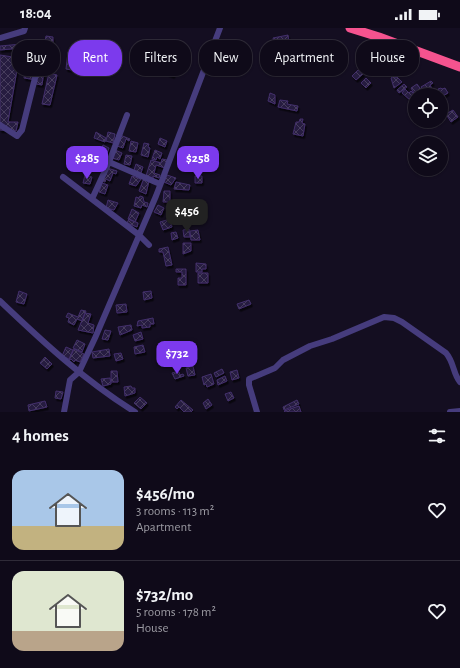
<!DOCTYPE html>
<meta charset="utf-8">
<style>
body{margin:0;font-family:"Alegreya Sans",sans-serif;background:#181322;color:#f1f3f6;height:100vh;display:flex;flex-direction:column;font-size:15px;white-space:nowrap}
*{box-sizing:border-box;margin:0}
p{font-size:13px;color:#9b9aa2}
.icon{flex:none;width:22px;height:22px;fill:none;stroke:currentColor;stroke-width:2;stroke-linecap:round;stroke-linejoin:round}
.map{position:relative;height:384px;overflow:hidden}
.panel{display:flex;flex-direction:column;background:#0f0a19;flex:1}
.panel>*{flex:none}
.guide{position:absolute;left:12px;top:12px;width:436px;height:36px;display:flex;gap:8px}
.controls{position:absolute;left:408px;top:60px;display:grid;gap:8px}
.controls a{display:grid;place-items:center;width:40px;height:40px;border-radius:50%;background:#0f0a19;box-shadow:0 1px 3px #0004,0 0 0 1px #2f2b38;font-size:20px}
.price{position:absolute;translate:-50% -34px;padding:0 9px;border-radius:8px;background:#7c3aed;color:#fff;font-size:13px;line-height:26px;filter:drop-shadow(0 1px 2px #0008)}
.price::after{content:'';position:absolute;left:50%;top:24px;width:12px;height:9px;margin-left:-6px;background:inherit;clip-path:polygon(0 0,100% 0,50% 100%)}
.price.on{background:#222;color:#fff}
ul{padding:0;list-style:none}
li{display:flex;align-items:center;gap:12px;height:100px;padding:0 12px}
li+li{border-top:1px solid #2f2b38}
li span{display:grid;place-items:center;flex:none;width:112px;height:80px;border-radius:12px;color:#555}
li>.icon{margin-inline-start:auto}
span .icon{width:48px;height:48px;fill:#fffc;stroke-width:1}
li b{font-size:17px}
h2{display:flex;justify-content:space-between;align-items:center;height:48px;padding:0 12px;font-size:17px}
.chip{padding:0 14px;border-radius:16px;background:#0f0a19;box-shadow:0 1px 3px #0004,0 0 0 1px #2f2b38;font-size:14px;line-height:36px}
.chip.on{background:#7c3aed;color:#fff}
.status{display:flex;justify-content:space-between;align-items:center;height:28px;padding:0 20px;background:#0f0a19;direction:ltr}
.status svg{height:11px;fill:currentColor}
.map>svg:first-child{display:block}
.building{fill:url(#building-cross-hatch);stroke:#422f6b;filter:url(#shadow)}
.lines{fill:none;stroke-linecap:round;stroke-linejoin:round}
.minor{stroke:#463c7d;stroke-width:6}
.highway{stroke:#f5538f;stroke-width:9}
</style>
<div class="status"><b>18:04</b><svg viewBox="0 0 49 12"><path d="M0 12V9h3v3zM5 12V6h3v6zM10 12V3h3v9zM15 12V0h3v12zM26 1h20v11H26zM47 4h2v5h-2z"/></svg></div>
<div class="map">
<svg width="460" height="384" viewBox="0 0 460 384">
<defs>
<pattern id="building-cross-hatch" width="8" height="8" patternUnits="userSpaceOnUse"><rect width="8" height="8" fill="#271c41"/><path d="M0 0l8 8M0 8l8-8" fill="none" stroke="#463c5d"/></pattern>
<filter id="shadow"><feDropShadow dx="1.5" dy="2.5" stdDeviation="0" flood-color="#0009"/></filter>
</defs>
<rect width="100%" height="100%" fill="#140e21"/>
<!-- building -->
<path class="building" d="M288,7L290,20L284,21L283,16L275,17L273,10Z
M46,8L53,9V18H49V14H45Z
M25,13H33L32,26H24Z
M22,16V20L0,22V18Z
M68,24L81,26L78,43L66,41Z
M0,27L19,30L8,94H18L16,103L0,102Z
M26,33L45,36L42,57L36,56L37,52L24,50Z
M167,38L175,40L173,48L165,45Z
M358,42L363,46L356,52L352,48Z
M49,45L57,47L50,77L42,76Z
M394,48L395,50L397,49L402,54L394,60L391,50Z
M366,50L371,55L366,60L361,55Z
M431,53L433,55L430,57L432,61L425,64L421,59Z
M404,56L407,59L399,65L397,62Z
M417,56L422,63L415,67L411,60Z
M441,60L442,61L445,60L448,65L441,69L438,61Z
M405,61L409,65L411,63L415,67L410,72L402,65Z
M270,65L275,67V76L268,73Z
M280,72L288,73L287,76L298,78L297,83L278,79Z
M453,82L458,89L451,94L446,86Z
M300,91H303L302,95L305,96L303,108L293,106L296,94H299Z
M96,104L106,110L105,114L94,110Z
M108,104L115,106L113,115L106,113Z
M120,107L130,111L129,113L126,111L123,120L117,118Z
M160,110L167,113L165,119L158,116Z
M131,113L138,115L136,124L129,123Z
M144,115L149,116L148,119L150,120L148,129L141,127Z
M103,117L109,120L104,133L98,130Z
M115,122L122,125L119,132L112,130Z
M155,122L162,125L160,131L157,129L156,132L152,131Z
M126,127L132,128L130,137L124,136Z
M93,131L99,133L97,140L91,138Z
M162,131L167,132L165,140L156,137L154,145L160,147L159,150L153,148V151L146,148L151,132L161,135Z
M136,136L143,139L141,145L134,142Z
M107,140L117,143L116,146L113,145L110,153L106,151L105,154L103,153Z
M85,147L92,149L90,156L83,155Z
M167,147L176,150L171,157L164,154Z
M132,148L141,151L136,158L129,156Z
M195,148H202V155H195Z
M144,150L149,153L146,166L139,163Z
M176,154L190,157L189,162L174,161Z
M102,155L108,157L105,166L99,164Z
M164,163H170V174H163Z
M140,168L143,169L144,174L148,175L147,179L142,177L141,180L134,178L136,169L139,170Z
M108,172L118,175L114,182L106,180Z
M158,177L164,180L161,187L154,184Z
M132,181L139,185L135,194L128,191Z
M178,182L187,185L184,193L175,189Z
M129,191L138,195L137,199L127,195Z
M170,191L172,199L163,202L160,194Z
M189,201L190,209H184L183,202Z
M198,202L200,212H191L190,203Z
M176,204L178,210L172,212L171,205Z
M183,215H191V223L183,226Z
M168,219L172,237L166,238L163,224H159V221Z
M196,235L206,236V241H202V244H196Z
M176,241H186V257H178V250H182V244H176Z
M198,245H208V255H198Z
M19,263L27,266L24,276L16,274Z
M151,263L152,270L144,272L143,264Z
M249,272L251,276L239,281L237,276Z
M126,276L127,284L117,285L116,277Z
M81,282L86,283L82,293L77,291L74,297L68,294L69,290L66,289L68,285L78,289Z
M85,285L91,286L88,295L94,297L93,305L78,302Z
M153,290L154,296H150V299L142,300V297L137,298L138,293Z
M131,297L132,302L120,307L118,299Z
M105,302L111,303L108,312L102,311Z
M141,304L143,311L135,313L133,307Z
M77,312L85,316L82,324L73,320Z
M143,317L145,324L135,326L134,319Z
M66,319L73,322L69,331L62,328Z
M74,321L84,326L80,334L75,332L74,334L71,331L69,332Z
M109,321L110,328L93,330L92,324Z
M121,325L123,331L116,333L114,326Z
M45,329L52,336L47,341L40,335Z
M193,338L195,347L188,348L186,340Z
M222,341L224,345L216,349L214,345Z
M237,342L239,350L232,352L230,344Z
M111,343H117L118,354H111Z
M175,344L176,346L179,344L180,347L183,346L184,348L175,351L172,345Z
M211,346L214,356L207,359L206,356L204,357L202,349Z
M225,348L227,353L218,357L217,352Z
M110,350L111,356L103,358L101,351Z
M131,358L132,360H135V365L125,368L124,359Z
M56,363L63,364L61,371L55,370Z
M231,364L234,370L228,373L225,366Z
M140,369L147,375L141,381L134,375Z
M208,371L212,377L206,381L203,375Z
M181,372L193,382L191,384H184L179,379L177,381L175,379Z
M297,372L299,376L284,382L283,379Z
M45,373L47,379L29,383L28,377Z
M299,378L301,384H285L284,383Z"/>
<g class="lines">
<!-- minor -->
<path class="minor" d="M0,10L24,3L25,0
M0,97L17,108L22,102L38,38
M109,134L160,156
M63,149L139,207L149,217
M92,171L109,134L127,87
M0,273C42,313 85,353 135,384
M64,384L70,352L79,344L95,310L156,168L220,0
M257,384L249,357V351L275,340L283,332L310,318L332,311L384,289L394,290L402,294L446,325C454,334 453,346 460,354
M450,384L460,383"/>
<!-- highway -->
<path class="highway" d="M350,0L379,9L460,39"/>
</g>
</svg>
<div class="controls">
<a><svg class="icon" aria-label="locate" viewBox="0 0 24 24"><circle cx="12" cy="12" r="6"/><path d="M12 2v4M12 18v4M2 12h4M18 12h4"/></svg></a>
<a><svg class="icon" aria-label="layers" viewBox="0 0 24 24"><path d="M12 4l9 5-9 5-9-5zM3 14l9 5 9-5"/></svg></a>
</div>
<b class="price" style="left:87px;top:152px">$285</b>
<b class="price" style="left:198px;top:152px">$258</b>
<b class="price on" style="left:187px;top:205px">$456</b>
<b class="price" style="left:177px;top:347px">$732</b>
<div class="guide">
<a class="chip">Buy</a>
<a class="chip on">Rent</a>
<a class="chip">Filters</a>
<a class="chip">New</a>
<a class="chip">Apartment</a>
<a class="chip">House</a>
</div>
</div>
<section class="panel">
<h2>4 homes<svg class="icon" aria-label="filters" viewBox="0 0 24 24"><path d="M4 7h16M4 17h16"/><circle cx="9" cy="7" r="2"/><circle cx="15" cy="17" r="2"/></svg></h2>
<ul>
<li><span style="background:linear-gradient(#a9c7e8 70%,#c2b280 0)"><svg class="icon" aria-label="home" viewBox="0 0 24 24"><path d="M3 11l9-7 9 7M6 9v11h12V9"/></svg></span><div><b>$456/mo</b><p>3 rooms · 113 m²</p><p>Apartment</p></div><svg class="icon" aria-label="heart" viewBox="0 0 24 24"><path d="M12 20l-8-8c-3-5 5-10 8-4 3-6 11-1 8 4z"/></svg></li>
<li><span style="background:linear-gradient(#dfe7d0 75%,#b9a48a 0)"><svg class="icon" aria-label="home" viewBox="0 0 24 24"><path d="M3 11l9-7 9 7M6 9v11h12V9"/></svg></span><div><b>$732/mo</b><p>5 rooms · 178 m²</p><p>House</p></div><svg class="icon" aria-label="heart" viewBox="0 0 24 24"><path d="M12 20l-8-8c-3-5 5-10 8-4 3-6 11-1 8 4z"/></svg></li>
</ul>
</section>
